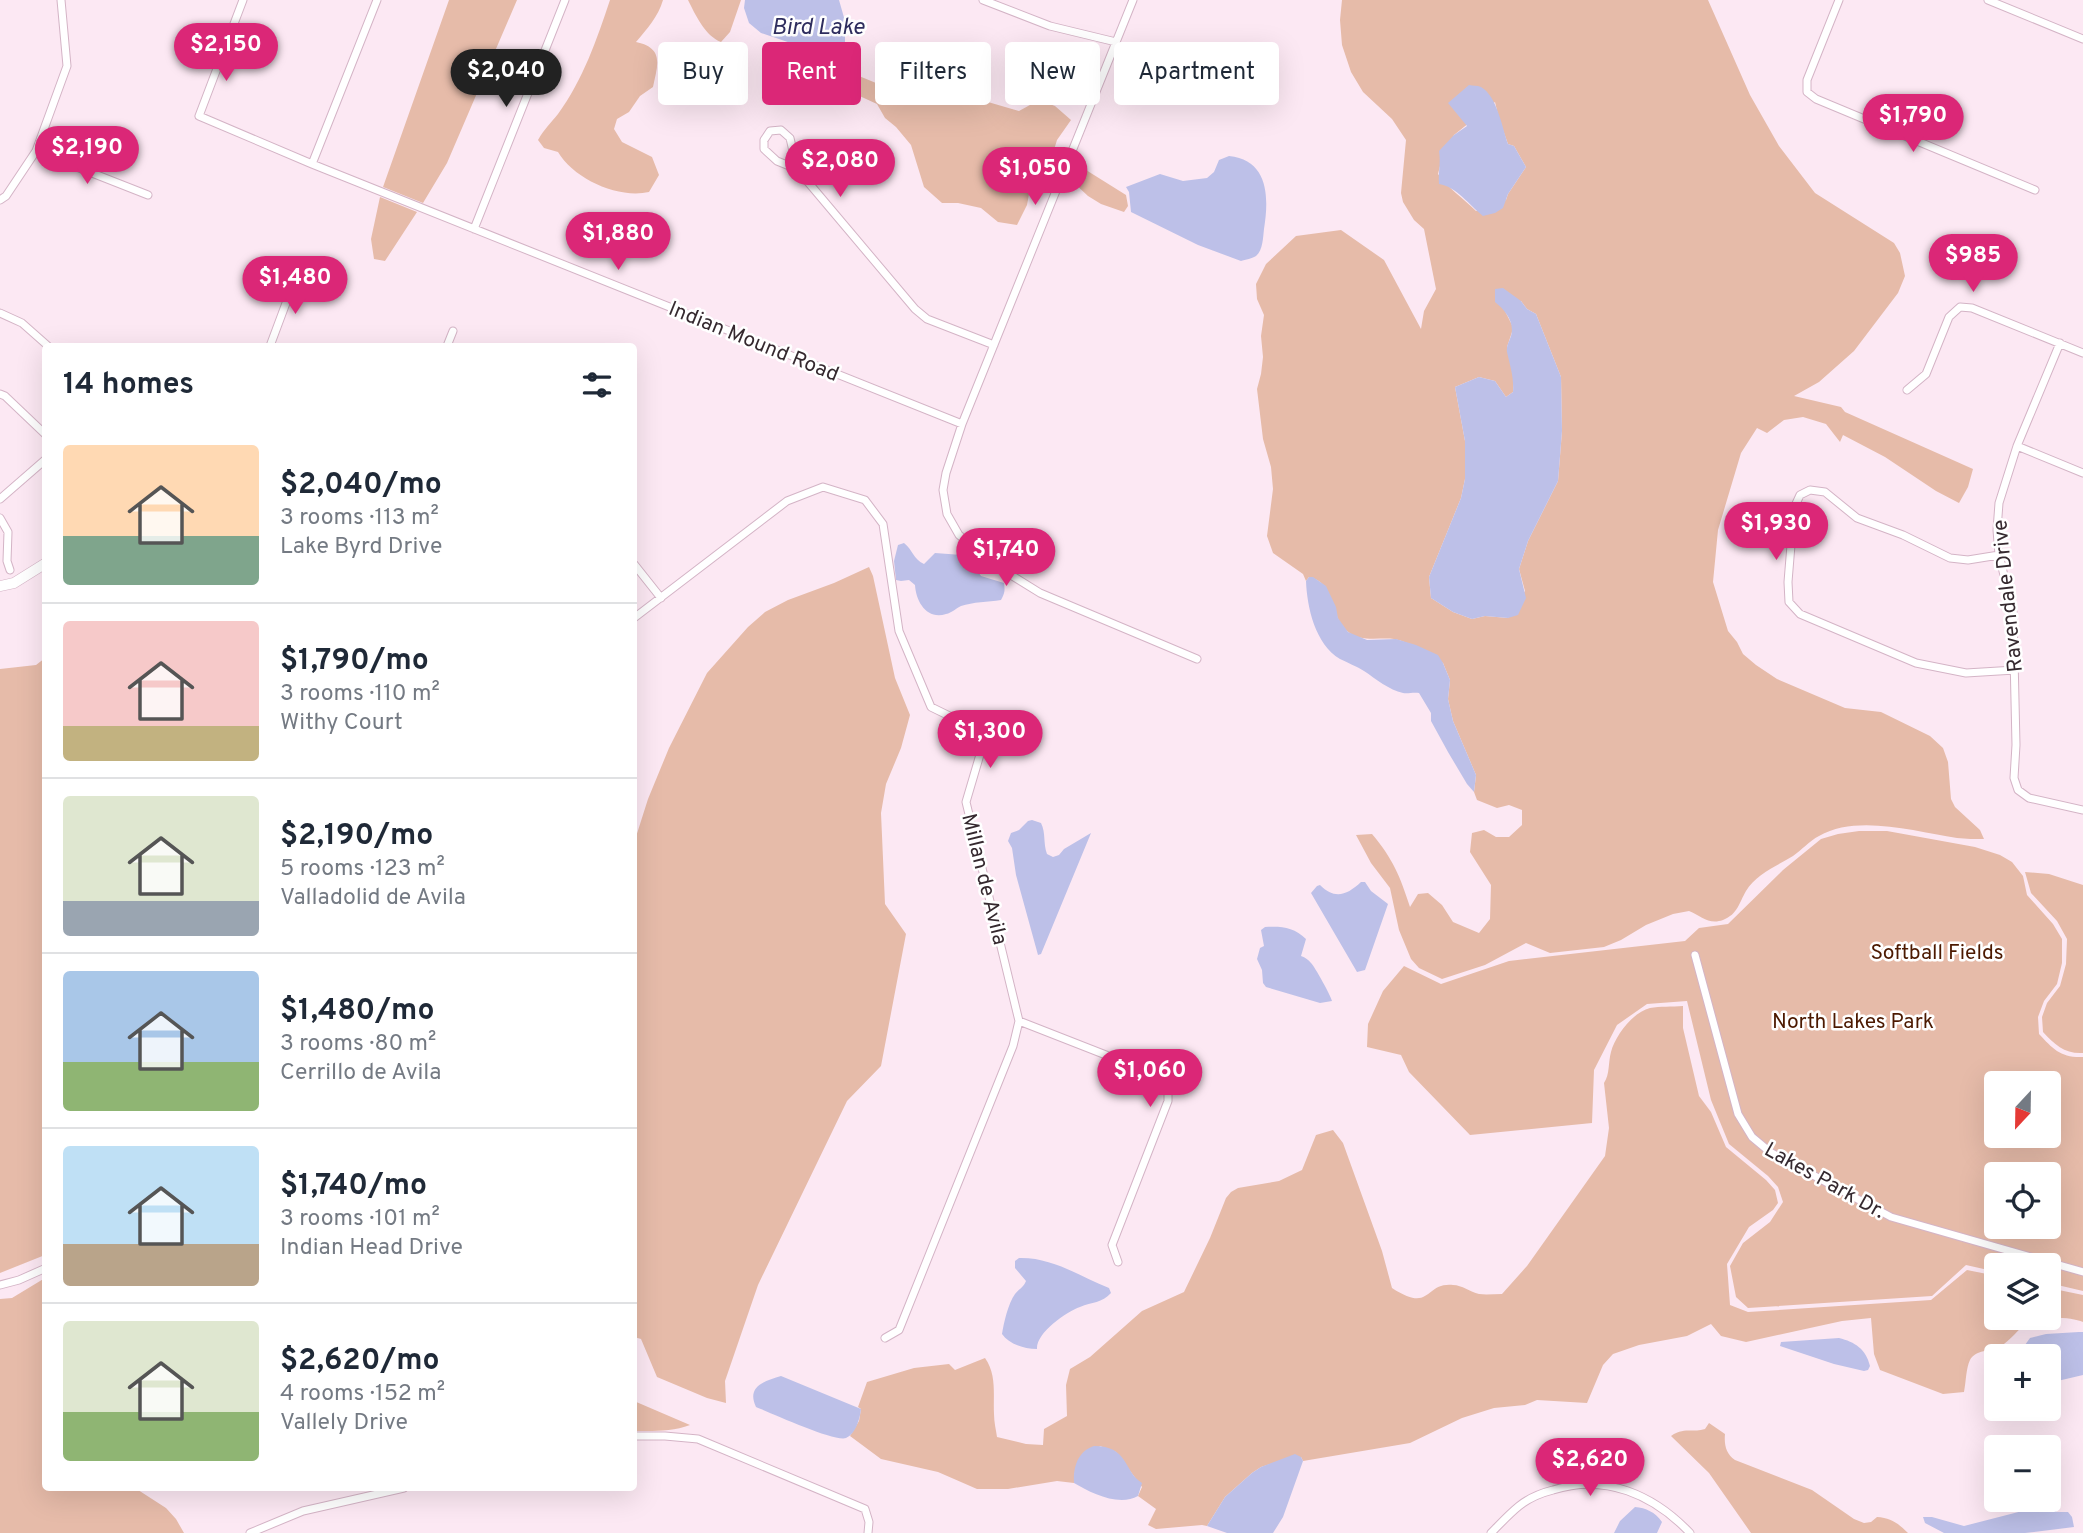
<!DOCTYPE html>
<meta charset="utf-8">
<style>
body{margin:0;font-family:Overpass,sans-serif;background:#f2f2f3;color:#1f2937;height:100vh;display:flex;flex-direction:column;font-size:26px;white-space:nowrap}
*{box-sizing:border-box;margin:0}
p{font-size:23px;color:#747a83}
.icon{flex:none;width:38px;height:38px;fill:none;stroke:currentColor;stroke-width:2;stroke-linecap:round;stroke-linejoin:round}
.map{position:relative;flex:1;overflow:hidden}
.details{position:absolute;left:42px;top:343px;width:595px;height:1148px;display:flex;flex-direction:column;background:#fff;border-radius:7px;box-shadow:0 7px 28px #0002}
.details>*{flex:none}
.banner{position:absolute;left:658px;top:42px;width:665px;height:63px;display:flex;gap:14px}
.needle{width:46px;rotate:202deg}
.fabs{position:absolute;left:1984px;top:1071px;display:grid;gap:14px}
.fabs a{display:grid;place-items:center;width:77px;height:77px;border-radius:7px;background:#fff;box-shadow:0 7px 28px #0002;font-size:35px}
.price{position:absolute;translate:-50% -60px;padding:0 16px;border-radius:24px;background:#db2777;color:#fff;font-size:23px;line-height:46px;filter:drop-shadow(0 2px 4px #0008)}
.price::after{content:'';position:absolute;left:50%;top:42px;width:21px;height:16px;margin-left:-10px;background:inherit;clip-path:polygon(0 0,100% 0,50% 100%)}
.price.selected{background:#222;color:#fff}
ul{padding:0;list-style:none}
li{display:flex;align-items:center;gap:21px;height:175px;padding:0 21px}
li+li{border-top:2px solid #e0e1e3}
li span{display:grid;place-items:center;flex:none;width:196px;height:140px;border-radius:7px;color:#555}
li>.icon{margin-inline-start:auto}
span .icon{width:84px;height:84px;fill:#fffc;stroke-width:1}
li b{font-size:30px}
h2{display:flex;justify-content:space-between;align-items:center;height:84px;padding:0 21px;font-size:30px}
.tag{padding:0 24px;border-radius:7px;background:#fff;box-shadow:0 7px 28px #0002;font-size:24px;line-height:63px}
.tag.selected{background:#db2777;color:#fff}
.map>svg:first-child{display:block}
.green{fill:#e6bba9;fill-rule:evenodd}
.water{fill:#bdc0e8}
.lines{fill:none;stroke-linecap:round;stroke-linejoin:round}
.street-casing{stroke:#d4b4c6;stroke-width:9}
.secondary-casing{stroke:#d4b4c6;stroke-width:11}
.street{stroke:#fff;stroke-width:7}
.secondary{stroke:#fff;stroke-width:10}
.labels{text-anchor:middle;stroke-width:5;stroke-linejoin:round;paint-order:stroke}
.street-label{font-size:21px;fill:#35292f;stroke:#fff}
.park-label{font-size:21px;fill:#4c1900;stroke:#fff}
.water-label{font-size:23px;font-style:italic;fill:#2f2e5f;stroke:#fff}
</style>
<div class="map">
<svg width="2083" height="1533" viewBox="0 0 2083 1533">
<rect width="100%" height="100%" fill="#fce8f3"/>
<!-- green -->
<path class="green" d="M449,0H517L447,163L423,203L383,187Z
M610,0H663C658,17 647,29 636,42C664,48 658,64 653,87L640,96L629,112L617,119L614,129L622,142L652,157L659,175L649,192C618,199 574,179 558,152L544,148L538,140C545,128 550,124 558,114C583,80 597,39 610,0Z
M688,0H741L730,32L721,42C705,36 695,14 688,0Z
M1342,0H1708L1750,95L1779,146L1815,193L1894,243L1900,253L1905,276L1898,293L1854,351L1819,382L1794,396L1841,407L1845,412L1973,469L1968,487L1959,503L1936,491L1885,457L1843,435L1840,442L1826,424L1803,417L1784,420L1767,433L1757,428L1741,453L1718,530L1713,582L1728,631L1737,642L1743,654L1756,665L1777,679L1845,708L1881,712L1930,736L1943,748L1948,762L1951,799L1955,807L1980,830L1984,839C1975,839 1966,839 1957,838C1915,832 1858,814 1819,836C1809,841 1802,850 1793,856C1777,866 1756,874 1746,891C1739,903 1738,914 1723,920C1709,925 1701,916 1689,911L1673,914L1646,925L1621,940L1604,947L1550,953L1526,943L1485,965L1442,979L1419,968L1411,959L1399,930L1390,888L1371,863L1356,835L1372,834C1393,859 1400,876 1410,907L1418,894L1428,893L1442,905L1453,922L1479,933L1490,919L1491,885L1470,852L1472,833L1484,830L1496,837H1509L1522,825V810L1509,805L1497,808L1477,800L1474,792L1476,775L1453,721L1448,699L1450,680L1443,663C1429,655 1411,642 1394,639C1379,637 1361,643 1347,631C1329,616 1337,583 1309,577L1306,581L1303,574L1273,553L1267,536L1273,489L1271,467L1263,439L1257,389L1261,374L1263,357L1261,336L1264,315L1257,299L1256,284L1266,264L1296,236L1341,230L1384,260L1421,329L1424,311L1436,289L1424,229L1414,220L1403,202L1401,193L1406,140L1392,119L1363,92L1351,72L1342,45L1340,20ZM1495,102L1499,119L1508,144L1514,146L1526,167L1508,194L1506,200L1476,211C1463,198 1448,188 1438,174L1441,162L1454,135ZM1521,301L1527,309L1536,314L1561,377L1562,431L1558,481L1528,541L1519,569L1525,591L1508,618L1485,616L1472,619L1453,612L1431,598L1429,577L1461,498L1465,479V441L1455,387L1479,377L1495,381L1506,397L1513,392L1514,377L1507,347L1512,332V325L1505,311Z
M842,55L859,76L876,83H924L967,92L988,102L1019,111L1039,100L1055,106L1071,120L1057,140L1050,163L1042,178L1035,184L1029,194L1027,205L1017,225L998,222L981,208L958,203H942L924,187L911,145L896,127L885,118L877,104L853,93L840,80L831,61Z
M1086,170L1126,195L1128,206L1124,212L1101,204L1088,196L1073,182L1076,174Z
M380,197L417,212L385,261L374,259L371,239Z
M869,567L873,576L895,678L910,715L901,748L886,784L881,813L885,904L906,934L881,1066L847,1101L758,1285L725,1381L726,1403L707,1398L657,1377L641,1339L634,1337V843L648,799L669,748L707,673L748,627L765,612L788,600L834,583Z
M45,658V1255L0,1273V669L36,665Z
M1859,831H1887L1975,847L2000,855L2012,862L2023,876L2027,895L2053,924L2062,939V963L2057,984L2044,1001L2038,1017L2039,1034C2053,1049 2061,1058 2083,1057V1291L2049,1283V1265H1997V1272L1966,1265L1932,1296L1748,1308L1736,1297L1730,1266L1743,1243L1770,1222L1783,1202L1778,1187L1768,1176L1729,1144L1711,1100L1687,1001L1647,1004L1617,1025L1594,1070L1592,1123L1470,1135L1409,1072L1401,1055L1367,1047L1368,1024L1383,991L1404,966L1441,984L1509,961L1685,941L1699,928L1728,924L1783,870L1821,839L1838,834ZM1997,1083H2049V1136H1997ZM1997,1174H2049V1227H1997Z
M2025,872L2049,874L2083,885V1053C2065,1054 2055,1045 2043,1032L2042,1017L2047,1003L2060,986L2066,964L2067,939L2057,921L2031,893Z
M1683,1006V1028L1699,1096L1711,1112L1726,1147L1766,1180L1775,1190L1778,1203L1773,1210L1749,1227L1727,1264L1730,1305L1748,1312L1931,1300L1967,1270L1997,1276V1318H2049V1288L2083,1295V1322C2071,1317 2041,1316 2029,1322C2019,1327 2011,1341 1999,1347C1991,1351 1975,1350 1970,1360C1966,1368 1966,1382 1964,1392L1943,1394L1880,1370L1874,1354L1871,1318L1842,1321L1746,1342L1721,1336L1711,1324L1687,1336L1639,1345L1613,1354L1603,1365L1587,1403L1537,1400L1525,1405L1494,1408L1462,1418L1410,1443L1303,1461L1301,1457L1277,1462L1261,1467L1252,1473L1225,1497L1207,1526L1202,1525L1156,1529L1148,1525L1156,1509L1138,1496L1142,1487L1116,1452L1100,1446L1074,1474V1483L1057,1481L1008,1489H977L938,1472L881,1459L850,1436L859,1421L861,1409L858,1407L867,1382L914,1368L949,1364L955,1370L985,1358C997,1375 993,1395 994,1414C994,1422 996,1430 997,1437L1026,1444L1043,1445L1044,1429L1067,1416L1066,1385L1070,1369L1090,1357L1142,1311L1184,1292L1210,1238L1226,1198L1231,1192L1238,1188L1279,1181L1302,1170L1316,1135L1333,1130L1343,1143L1382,1251L1392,1288C1432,1314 1424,1282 1453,1285C1462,1285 1470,1292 1479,1294C1486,1295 1494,1294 1502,1294L1527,1266L1605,1156L1609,1128L1604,1083C1610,1074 1608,1063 1611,1052C1615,1036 1633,1012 1650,1008C1660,1006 1672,1007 1683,1006Z
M45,1278L46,1488H135L166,1508L176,1519L184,1533H0V1299L12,1298Z
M634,1401L690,1425C672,1432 653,1431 634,1431Z
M1709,1423L1725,1434C1724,1445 1726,1454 1735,1460L1812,1490L1854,1519L1864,1523L1871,1522L1877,1517C1891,1518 1898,1523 1908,1533H1751L1709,1473L1671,1436C1685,1427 1690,1433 1705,1429Z"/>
<!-- water -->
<path class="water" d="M745,0H839L845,21V43L838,54H823L761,33L749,23L744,8Z
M1469,85C1473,86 1477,85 1481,87C1497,96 1502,127 1508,144L1514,146L1526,167L1508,194L1503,208L1495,213L1483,216C1469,205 1457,187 1439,184C1438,172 1441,163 1439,151L1454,135L1467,126L1448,103Z
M1229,156C1269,160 1269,198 1264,229C1263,237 1263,250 1256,256C1253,258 1245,260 1241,261L1198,245L1131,212L1129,192L1126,187L1160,174L1183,181L1207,178L1214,172L1219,160Z
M1503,288L1521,301L1527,309L1536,314L1561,377L1562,431L1558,481L1528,541L1519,569L1526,598L1518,615L1508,618L1485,616L1472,619L1453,612L1431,598L1429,577L1461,498L1465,479V441L1455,387L1479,377L1495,381L1506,397L1513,392C1514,377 1510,366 1507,352C1506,346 1509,342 1511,336C1515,322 1505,310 1495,302V289Z
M904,543C913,550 913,559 924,564L935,553L962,555L971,561L981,576L1004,583C1005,590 1005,593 1001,600C988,602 973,602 961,606C956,608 952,613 946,614C927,620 916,602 915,585L909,580L901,581L896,580L894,561L898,545Z
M1309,577H1313L1326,586L1336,607L1338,618L1348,632L1367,640L1396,639L1416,645L1438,655L1443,663L1450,680L1448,699L1453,721L1476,775L1474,792L1467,784L1448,752L1431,721V713L1419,693C1413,692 1408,694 1403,693C1389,690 1376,679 1364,671C1356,666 1348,663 1340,659C1315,644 1307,607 1306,581Z
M1032,820L1041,823C1046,833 1043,843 1047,854L1053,857L1059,855L1064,849L1091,833L1041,954L1038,955L1016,875L1012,848L1008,841L1011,833L1019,830L1028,821Z
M1361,882H1365L1371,891L1388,904L1365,970L1357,972L1311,893L1317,886L1320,885C1335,900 1347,895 1361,882Z
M1265,927C1281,926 1294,927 1306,939L1301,956C1304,957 1309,960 1311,963C1315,967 1331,996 1332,1001L1320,1003L1266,987L1263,983L1262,970L1257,959L1260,948L1264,946L1261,930Z
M1019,1258C1052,1257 1079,1276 1109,1288L1111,1293C1102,1303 1092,1302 1080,1307C1066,1312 1036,1333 1037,1349C1024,1349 1009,1344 1002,1334C1004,1322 1008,1304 1015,1294C1020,1288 1023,1288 1026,1281L1015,1268V1261Z
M2079,1332H2083V1375L2049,1383V1356H2017L2030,1338L2046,1334Z
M1839,1338C1855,1342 1866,1349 1870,1366L1868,1370L1864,1371L1834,1364L1780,1346L1781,1342Z
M781,1376L861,1409C860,1418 856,1434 846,1438C834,1442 771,1413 756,1407C746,1386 765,1381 781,1376Z
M1094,1446C1129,1446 1123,1471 1142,1483L1138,1496C1119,1507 1091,1493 1074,1483C1073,1467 1078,1451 1094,1446Z
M1295,1454L1301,1457L1303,1461L1283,1517L1273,1533H1227L1207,1526L1225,1497L1252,1473L1261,1467Z
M2049,1506L2057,1512H2068L2072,1517L2074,1527L2025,1533H1944L1925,1523L1923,1517H1932L1964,1526L2038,1507Z
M1635,1507C1646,1508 1655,1512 1662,1522L1657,1533H1614L1620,1521Z"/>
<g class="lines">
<defs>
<path id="street" d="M243,0L199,116L312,164L962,424
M983,0L1050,26L1116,42
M1133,0L962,424L946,473L943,490L947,514L959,535L998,567L1040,593L1197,659
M1839,0L1807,80V92L1816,99L2035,190
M1988,0L2083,39
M36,151L148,195
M312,164L377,0
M797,169L777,161L764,149V140L770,131L781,130L790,138L797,169L915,309L927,319L994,345
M0,200L6,196L36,151L67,66L61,0
M474,229L565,0
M0,313L22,323L48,346
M2060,343L2017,446L1999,503L1997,530L1999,555L2013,612L2016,745L2014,778L2018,790L2029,798L2083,810
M270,346L295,279
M447,346L453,331
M1907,390L1926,374L1949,317L1960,307L1972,308L2083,353
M0,394L5,396L46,435
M2017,446L2083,473
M0,499L46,459
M0,518L8,532L7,561L10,570
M1999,555L1968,560L1950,558L1903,535L1857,518L1825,492L1810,490L1800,495L1794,508L1788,582L1789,602L1800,614L1916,663L1966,673L2015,670
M634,564L661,598
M634,618L787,501L823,487L865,500L883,524L899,631L931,707L976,729L984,741L966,802L1019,1021L1013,1046L899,1330L885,1338
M1695,955L1738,1114L1752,1137L1770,1152L1891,1217L2083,1272
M1019,1021L1157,1075L1168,1087V1101L1112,1245L1118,1262
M0,1285L19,1280L46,1268
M634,1436H665L698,1439L865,1509L869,1522L868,1533
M250,1533L303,1511L404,1488
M1491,1533C1500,1524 1509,1514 1519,1506C1529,1498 1541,1493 1553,1490C1605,1473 1654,1495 1690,1533"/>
<path id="secondary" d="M0,586L14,583L46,563"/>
</defs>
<!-- street casing -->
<use href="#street" class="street-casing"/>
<!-- secondary casing -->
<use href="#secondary" class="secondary-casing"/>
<!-- street -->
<use href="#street" class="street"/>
<!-- secondary -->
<use href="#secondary" class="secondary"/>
</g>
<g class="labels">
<!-- street labels -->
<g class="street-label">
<text transform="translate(754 341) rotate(22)" y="7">Indian Mound Road</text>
<text transform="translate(2007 596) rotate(-96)" y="7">Ravendale Drive</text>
<text transform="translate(985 879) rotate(76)" y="7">Millan de Avila</text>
<text transform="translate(1825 1180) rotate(29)" y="7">Lakes Park Dr.</text>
</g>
<!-- park labels -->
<g class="park-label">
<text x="1937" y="959">Softball Fields</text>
<text x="1853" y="1028">North Lakes Park</text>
</g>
<!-- water labels -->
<g class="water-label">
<text x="818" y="34">Bird Lake</text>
</g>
</g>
</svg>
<div class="fabs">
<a><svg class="needle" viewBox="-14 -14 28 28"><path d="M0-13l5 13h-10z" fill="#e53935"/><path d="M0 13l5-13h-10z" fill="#747a83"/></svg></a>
<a><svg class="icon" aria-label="locate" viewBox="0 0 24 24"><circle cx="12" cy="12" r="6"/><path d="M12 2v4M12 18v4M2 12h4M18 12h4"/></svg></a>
<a><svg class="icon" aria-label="layers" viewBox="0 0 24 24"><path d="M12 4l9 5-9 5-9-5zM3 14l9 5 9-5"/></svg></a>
<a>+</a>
<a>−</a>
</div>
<b class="price" style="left:226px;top:83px">$2,150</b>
<b class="price selected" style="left:506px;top:109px">$2,040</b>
<b class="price" style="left:1913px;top:154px">$1,790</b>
<b class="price" style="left:87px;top:186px">$2,190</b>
<b class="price" style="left:840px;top:199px">$2,080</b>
<b class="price" style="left:1035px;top:207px">$1,050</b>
<b class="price" style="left:618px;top:272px">$1,880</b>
<b class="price" style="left:1973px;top:294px">$985</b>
<b class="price" style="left:295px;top:316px">$1,480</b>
<b class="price" style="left:1776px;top:562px">$1,930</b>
<b class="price" style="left:1006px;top:588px">$1,740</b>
<b class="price" style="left:990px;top:770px">$1,300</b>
<b class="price" style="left:1150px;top:1109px">$1,060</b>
<b class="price" style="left:1590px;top:1498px">$2,620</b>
<div class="banner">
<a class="tag">Buy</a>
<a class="tag selected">Rent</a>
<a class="tag">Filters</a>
<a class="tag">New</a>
<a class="tag">Apartment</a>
</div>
<section class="details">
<h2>14 homes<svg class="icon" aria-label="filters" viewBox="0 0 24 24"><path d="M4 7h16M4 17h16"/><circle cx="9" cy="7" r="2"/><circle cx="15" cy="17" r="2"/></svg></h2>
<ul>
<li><span style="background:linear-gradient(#ffd9b3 65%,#7fa58c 0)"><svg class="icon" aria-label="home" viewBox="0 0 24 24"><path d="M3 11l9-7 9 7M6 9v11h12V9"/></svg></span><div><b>$2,040/mo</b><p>3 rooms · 113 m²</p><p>Lake Byrd Drive</p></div></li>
<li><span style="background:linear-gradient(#f6c9c9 75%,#c2b280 0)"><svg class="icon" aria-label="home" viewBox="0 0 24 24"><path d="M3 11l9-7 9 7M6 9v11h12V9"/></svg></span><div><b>$1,790/mo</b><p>3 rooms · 110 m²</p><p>Withy Court</p></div></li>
<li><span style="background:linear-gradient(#dfe7d0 75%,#9aa5b1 0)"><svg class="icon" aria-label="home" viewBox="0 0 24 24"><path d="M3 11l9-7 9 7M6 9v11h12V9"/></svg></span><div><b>$2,190/mo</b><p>5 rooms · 123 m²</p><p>Valladolid de Avila</p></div></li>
<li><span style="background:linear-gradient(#a9c7e8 65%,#8fb573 0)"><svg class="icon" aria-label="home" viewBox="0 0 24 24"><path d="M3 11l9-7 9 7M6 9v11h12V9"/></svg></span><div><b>$1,480/mo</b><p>3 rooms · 80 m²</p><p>Cerrillo de Avila</p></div></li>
<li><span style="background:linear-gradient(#bfe0f5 70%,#b9a48a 0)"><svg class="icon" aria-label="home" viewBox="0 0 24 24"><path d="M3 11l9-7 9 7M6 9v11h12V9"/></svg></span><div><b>$1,740/mo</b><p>3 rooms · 101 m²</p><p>Indian Head Drive</p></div></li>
<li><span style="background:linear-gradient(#dfe7d0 65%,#8fb573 0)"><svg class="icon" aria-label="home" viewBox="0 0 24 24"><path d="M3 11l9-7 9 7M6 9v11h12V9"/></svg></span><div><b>$2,620/mo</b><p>4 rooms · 152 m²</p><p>Vallely Drive</p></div></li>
</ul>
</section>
</div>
